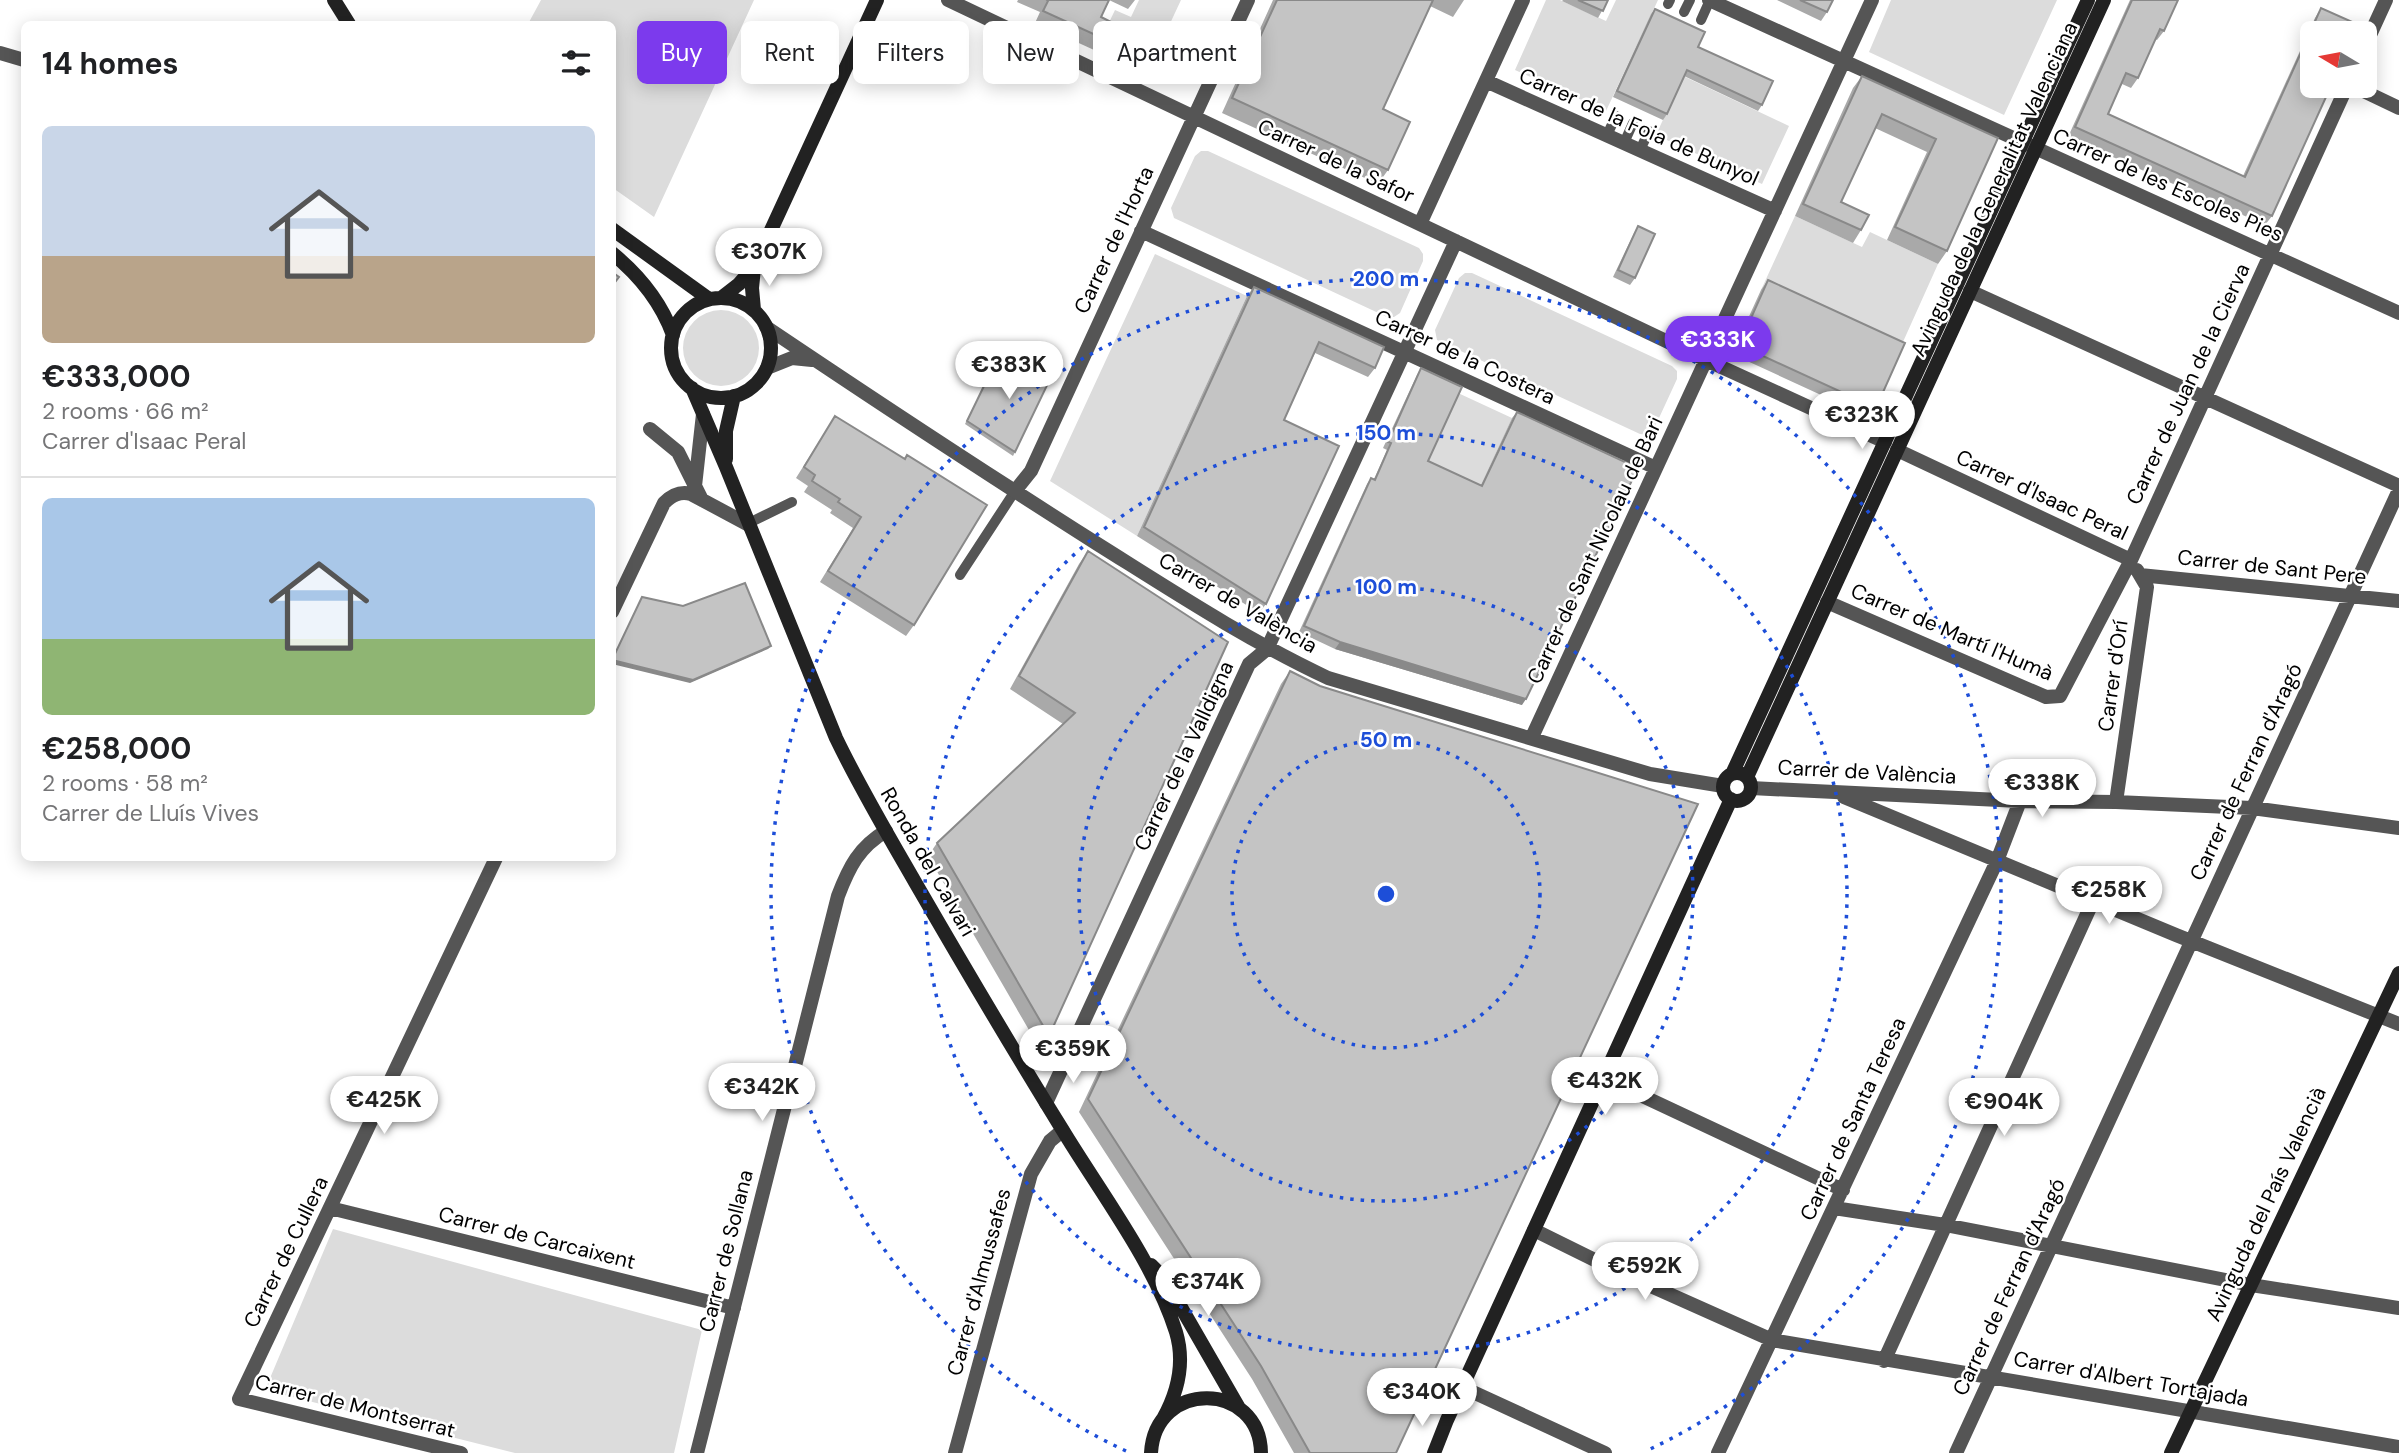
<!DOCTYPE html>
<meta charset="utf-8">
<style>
body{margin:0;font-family:"DM Sans",sans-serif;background:#f2f2f2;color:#202124;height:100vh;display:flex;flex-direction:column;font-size:26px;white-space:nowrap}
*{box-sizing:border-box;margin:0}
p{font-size:23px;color:#757577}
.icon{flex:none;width:38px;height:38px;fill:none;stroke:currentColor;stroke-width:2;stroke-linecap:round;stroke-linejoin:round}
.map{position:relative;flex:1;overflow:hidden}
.side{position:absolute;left:21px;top:21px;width:595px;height:840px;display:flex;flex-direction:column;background:#fff;border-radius:10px;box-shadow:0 4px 18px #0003}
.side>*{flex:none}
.banner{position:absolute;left:637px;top:21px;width:665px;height:63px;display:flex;gap:14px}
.needle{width:46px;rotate:280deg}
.fabs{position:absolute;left:2300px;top:21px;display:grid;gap:14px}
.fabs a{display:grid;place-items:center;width:77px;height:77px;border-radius:10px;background:#fff;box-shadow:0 4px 18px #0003;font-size:35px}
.price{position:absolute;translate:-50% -60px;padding:0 16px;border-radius:24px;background:#fff;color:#222;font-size:23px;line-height:46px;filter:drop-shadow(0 2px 4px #0008)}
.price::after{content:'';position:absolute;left:50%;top:42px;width:21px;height:16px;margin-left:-10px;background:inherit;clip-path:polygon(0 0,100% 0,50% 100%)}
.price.current{background:#7c3aed;color:#fff}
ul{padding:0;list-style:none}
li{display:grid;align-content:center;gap:14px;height:371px;padding:0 21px}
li+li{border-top:2px solid #e0e0e0}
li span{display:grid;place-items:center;height:217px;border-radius:10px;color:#555}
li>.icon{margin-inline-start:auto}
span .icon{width:126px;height:126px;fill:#fffc;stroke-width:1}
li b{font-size:30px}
h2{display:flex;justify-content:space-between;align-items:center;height:84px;padding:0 21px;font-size:30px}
.pill{padding:0 24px;border-radius:10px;background:#fff;box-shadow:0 4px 18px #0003;font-size:24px;line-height:63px}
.pill.current{background:#7c3aed;color:#fff}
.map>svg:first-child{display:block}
.green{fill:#dcdcdc}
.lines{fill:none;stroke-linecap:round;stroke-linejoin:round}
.lane{stroke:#555;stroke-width:10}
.street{stroke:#555;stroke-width:14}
.secondary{stroke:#222;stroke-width:14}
.wall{fill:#a9a9a9}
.shaded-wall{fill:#898989}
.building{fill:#c4c4c4;stroke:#898989;stroke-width:2}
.ring{fill:none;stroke:#1d4ed8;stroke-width:3.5;stroke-dasharray:3.5 7}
.labels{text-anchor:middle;stroke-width:5;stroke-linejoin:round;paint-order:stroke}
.street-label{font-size:21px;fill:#000;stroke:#fff}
.centre{fill:#1d4ed8;stroke:#fff;stroke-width:3.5}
.ring-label{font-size:21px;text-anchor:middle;font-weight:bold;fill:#1d4ed8;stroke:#fff;stroke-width:5;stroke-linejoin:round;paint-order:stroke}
</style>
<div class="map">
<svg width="2399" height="1453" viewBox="0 0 2399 1453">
<rect width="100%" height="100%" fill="#fff"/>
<!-- green -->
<path class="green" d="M541,0H754L654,217L613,188L612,24H528Z
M1139,0H1181L1145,77L1128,69L1133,58L1110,47L1104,33L1115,10L1131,17Z
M1546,0H1560L1606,21L1616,0H1658L1606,111L1515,70Z
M1891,0H2057L2004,115L1869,52Z
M1683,76L1789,126L1762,184L1656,135Z
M1201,151H1208L1419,248L1423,254V261L1400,313L1394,317H1387L1174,218L1171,208L1195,156Z
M1795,216L1862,247L1870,232L1938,264L1898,353L1761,290Z
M1155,254L1247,296L1137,536L1050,481Z
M1465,273H1472L1672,366L1677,371V379L1653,431L1647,435L1640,434L1437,340L1435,330L1459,278Z
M683 348a38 38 0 1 1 76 0a38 38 0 1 1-76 0Z
M1458,393L1512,418L1478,492L1424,467Z
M333,1229L702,1330L674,1453H515L265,1390Z"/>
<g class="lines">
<!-- lane -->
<path class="lane" d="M1668,4L1670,0
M1684,12L1690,0
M1701,20L1710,0
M1607,135L1616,116
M1624,143L1633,123
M1640,150L1649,131
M749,523L792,502
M960,575L1015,491"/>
<!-- street -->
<path class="street" d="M948,0L1706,360L1885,442
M1709,0L2399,313
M2364,48L2386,0
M0,53L24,60
M1486,81L1775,211
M2353,86L2399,108
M1420,224L1523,0
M1141,231L1656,468
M1970,291L2399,486
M766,327C876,401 987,474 1099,545C1174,592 1247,640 1328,678L1650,774L1723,786
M767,368L792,358L812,360
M650,429L678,452L702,500
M1897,450L2131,560
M695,486L703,414
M1015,491L1031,471L1248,0
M2140,575L2399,601
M1827,602L2046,697L2060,696L2131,560L2347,86
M612,612L664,503C672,495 680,491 691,494L749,525
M1532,737L1872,0
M1751,788L2020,801L2116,802L2252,808L2399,828
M1844,797L2176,935L2399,1024
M2116,802L2147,587L2137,570
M1604,1078L1843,1190
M1046,1103L1249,664L1267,649L1456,241
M330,1208L734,1308
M1834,1208L1945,1225L2251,1285L2399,1308
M1534,1230L1613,1269L1772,1340L2399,1447
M1884,1361L2093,901
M1462,1387L1605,1453
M461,1453L239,1399L496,858
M697,1453L838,896C849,867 859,847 886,831
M955,1453L1031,1174L1050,1141L1062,1131
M1718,1453L1997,861L2020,801
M1956,1453L2399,490"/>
<!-- secondary -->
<path class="secondary" d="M334,0L349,24
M612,229L709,299
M612,253C639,275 661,302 673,335
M754,268L752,288L754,310
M721,298L739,284L754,267L877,0
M671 348a50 50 0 1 1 100 0a50 50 0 1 1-100 0Z
M692,388L726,467L836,738C860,788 888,835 915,882C963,965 1012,1048 1062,1129C1100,1192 1154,1262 1176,1332C1185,1362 1178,1392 1163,1419
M726,459V431L734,396
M1723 787a14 14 0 1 1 28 0a14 14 0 1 1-28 0Z
M1732,774L2088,0
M1747,777L2104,0
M1151,1265L1161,1275L1182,1309L1239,1408
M1151,1453C1155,1379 1260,1381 1261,1453
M1434,1453L1447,1420L1731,799
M2171,1453L2399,973"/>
</g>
<!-- wall -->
<path class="wall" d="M1018,0H1135L1128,9L1109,0L1101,17L1113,43L1105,55L1035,23L1040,12L1017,2Z
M1273,0H1464L1453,17L1430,6L1383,109L1388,170L1378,184L1222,113Z
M1563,0H1608L1598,18L1562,1Z
M1777,0H1833L1827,12L1821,21Z
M2130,0H2178L2164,31L2157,40L2155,39L2138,78L2131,88L2122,84L2108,114L2243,176L2315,18L2321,8L2272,216L2265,225L2068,137Z
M1655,9L1762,105L1758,111L1684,76L1667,114L1663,120L1613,97L1651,14Z
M1862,76L1998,138L1947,251L1938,264L1887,240L1927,152L1875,128L1841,202L1861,230L1853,243L1795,216L1853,88Z
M1638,226L1635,278L1630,285L1613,277L1634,233Z
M1768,280L1876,408L1869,417L1732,354L1761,290Z
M1254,287L1375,368L1368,377L1315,353L1284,420L1266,604L1259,613L1137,536L1247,296Z
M1000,353L1015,452L1013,456L965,424Z
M1421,368L1428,461L1481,485L1512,418L1517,412L1522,705L1335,649L1299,632L1367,484L1371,478L1374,479L1387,450L1383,448L1417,375Z
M835,416L914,625L906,636L820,582L853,528L830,513L832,510L804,492L808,486L796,478Z
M1088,551L1049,1036L1040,1049L928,856L937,843L1063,724L1010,689L1079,564Z
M1290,671L1396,1453H1294L1252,1379L1079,1112L1281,684Z"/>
<!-- shaded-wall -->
<path class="shaded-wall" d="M1340,642L1526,699L1522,705L1335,649Z
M771,646L768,649L690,683L612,664V660Z"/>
<!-- building -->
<path class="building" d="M1047,0H1109L1101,17L1121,27L1113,43L1043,11L1048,1Z
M1277,0H1433L1383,109L1410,122L1388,170L1232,98Z
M1578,0H1608L1603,11Z
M1800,0H1833L1827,12Z
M2132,0H2178L2164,31L2160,29L2138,78L2126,73L2108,114L2245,177L2321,8L2359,25L2355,33H2312V86H2331L2272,216L2075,127Z
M1655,9L1705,32L1698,47L1773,81L1762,105L1687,70L1667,114L1617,91Z
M1862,76L1998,138L1947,251L1895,227L1936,139L1882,114L1841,202L1869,215L1861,230L1803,204Z
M1638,226L1655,234L1635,278L1618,270Z
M612,272L619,277L612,286Z
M1768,280L1905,343L1876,408L1739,345Z
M1254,287L1384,347L1375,368L1319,342L1284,420L1339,446L1266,604L1144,527Z
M1000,353L1024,367L1052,375L1015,452L967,421Z
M1421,368L1462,387L1428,461L1482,486L1517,412L1638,468L1526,699L1340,642L1304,626L1371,478L1375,480L1391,443L1388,442Z
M835,416L905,459L907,455L987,505L914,625L828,571L861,517L838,502L840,499L812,481L815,475L804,467Z
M1088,551L1228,642L1049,1036L937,843L1075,713L1019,676Z
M745,583L771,646L693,680L612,660L642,597L683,606Z
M1290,671L1320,686L1698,804L1396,1453H1310L1261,1366L1088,1099Z"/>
<!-- distance rings -->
<g class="ring">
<circle cx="1386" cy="894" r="154"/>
<circle cx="1386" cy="894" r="307"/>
<circle cx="1386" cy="894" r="461"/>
<path d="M1126 1451A615 615 0 1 1 1646 1451"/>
</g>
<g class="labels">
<!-- street labels -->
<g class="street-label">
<text transform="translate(1639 127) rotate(24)" y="7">Carrer de la Foia de Bunyol</text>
<text transform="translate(1336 161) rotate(25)" y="7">Carrer de la Safor</text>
<text transform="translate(2168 185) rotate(24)" y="7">Carrer de les Escoles Pies</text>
<text transform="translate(1994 189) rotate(-65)" y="7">Avinguda de la Generalitat Valenciana</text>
<text transform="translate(1114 240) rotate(-65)" y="7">Carrer de l'Horta</text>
<text transform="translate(1465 357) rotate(25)" y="7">Carrer de la Costera</text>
<text transform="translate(2188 384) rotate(-65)" y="7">Carrer de Juan de la Cierva</text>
<text transform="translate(2042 495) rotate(25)" y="7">Carrer d'Isaac Peral</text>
<text transform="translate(1595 550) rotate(-65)" y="7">Carrer de Sant Nicolau de Bari</text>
<text transform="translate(2272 567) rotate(6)" y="7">Carrer de Sant Pere</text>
<text transform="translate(1238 603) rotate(30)" y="7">Carrer de València</text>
<text transform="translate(1952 632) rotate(23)" y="7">Carrer de Martí l'Humà</text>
<text transform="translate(2113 676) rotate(-82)" y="7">Carrer d'Orí</text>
<text transform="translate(1184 756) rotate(-65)" y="7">Carrer de la Valldigna</text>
<text transform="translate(1867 772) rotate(3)" y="7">Carrer de València</text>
<text transform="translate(2246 772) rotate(-65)" y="7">Carrer de Ferran d'Aragó</text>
<text transform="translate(928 862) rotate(60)" y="7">Ronda del Calvari</text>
<text transform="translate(1853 1119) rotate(-65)" y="7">Carrer de Santa Teresa</text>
<text transform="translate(2266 1204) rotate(-65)" y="7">Avinguda del País Valencià</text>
<text transform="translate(537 1238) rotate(14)" y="7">Carrer de Carcaixent</text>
<text transform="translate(726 1251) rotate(-76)" y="7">Carrer de Sollana</text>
<text transform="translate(286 1252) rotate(-64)" y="7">Carrer de Cullera</text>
<text transform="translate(979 1282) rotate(-75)" y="7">Carrer d'Almussafes</text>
<text transform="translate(2009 1287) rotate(-65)" y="7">Carrer de Ferran d'Aragó</text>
<text transform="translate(2131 1379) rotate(10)" y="7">Carrer d'Albert Tortajada</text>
<text transform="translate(355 1406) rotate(14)" y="7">Carrer de Montserrat</text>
</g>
</g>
<circle cx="1386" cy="894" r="10" class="centre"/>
<g class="ring-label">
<text x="1386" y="286">200 m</text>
<text x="1386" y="440">150 m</text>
<text x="1386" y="594">100 m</text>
<text x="1386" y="747">50 m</text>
</g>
</svg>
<div class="fabs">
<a><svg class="needle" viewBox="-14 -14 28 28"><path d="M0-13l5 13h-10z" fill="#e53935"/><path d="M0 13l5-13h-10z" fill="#757577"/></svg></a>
</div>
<b class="price" style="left:769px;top:288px">€307K</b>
<b class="price current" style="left:1718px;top:376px">€333K</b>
<b class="price" style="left:1009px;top:401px">€383K</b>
<b class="price" style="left:1862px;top:451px">€323K</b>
<b class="price" style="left:2042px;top:819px">€338K</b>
<b class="price" style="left:2109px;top:926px">€258K</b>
<b class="price" style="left:1073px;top:1085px">€359K</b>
<b class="price" style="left:1605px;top:1117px">€432K</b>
<b class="price" style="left:762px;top:1123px">€342K</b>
<b class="price" style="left:384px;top:1136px">€425K</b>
<b class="price" style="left:2004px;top:1138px">€904K</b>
<b class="price" style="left:1645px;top:1302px">€592K</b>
<b class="price" style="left:1208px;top:1318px">€374K</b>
<b class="price" style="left:1422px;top:1428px">€340K</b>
<div class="banner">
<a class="pill current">Buy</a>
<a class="pill">Rent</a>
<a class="pill">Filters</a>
<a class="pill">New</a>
<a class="pill">Apartment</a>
</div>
<section class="side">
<h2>14 homes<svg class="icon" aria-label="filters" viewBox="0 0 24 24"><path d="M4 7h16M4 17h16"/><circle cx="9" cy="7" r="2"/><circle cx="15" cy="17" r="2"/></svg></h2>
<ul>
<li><span style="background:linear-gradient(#c9d6e8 60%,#b9a48a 0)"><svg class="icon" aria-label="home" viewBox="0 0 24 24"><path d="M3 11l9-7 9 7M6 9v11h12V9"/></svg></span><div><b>€333,000</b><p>2 rooms · 66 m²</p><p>Carrer d'Isaac Peral</p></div></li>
<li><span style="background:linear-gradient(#a9c7e8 65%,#8fb573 0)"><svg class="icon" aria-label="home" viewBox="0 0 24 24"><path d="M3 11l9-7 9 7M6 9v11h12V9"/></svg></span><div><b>€258,000</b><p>2 rooms · 58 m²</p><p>Carrer de Lluís Vives</p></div></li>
</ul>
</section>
</div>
